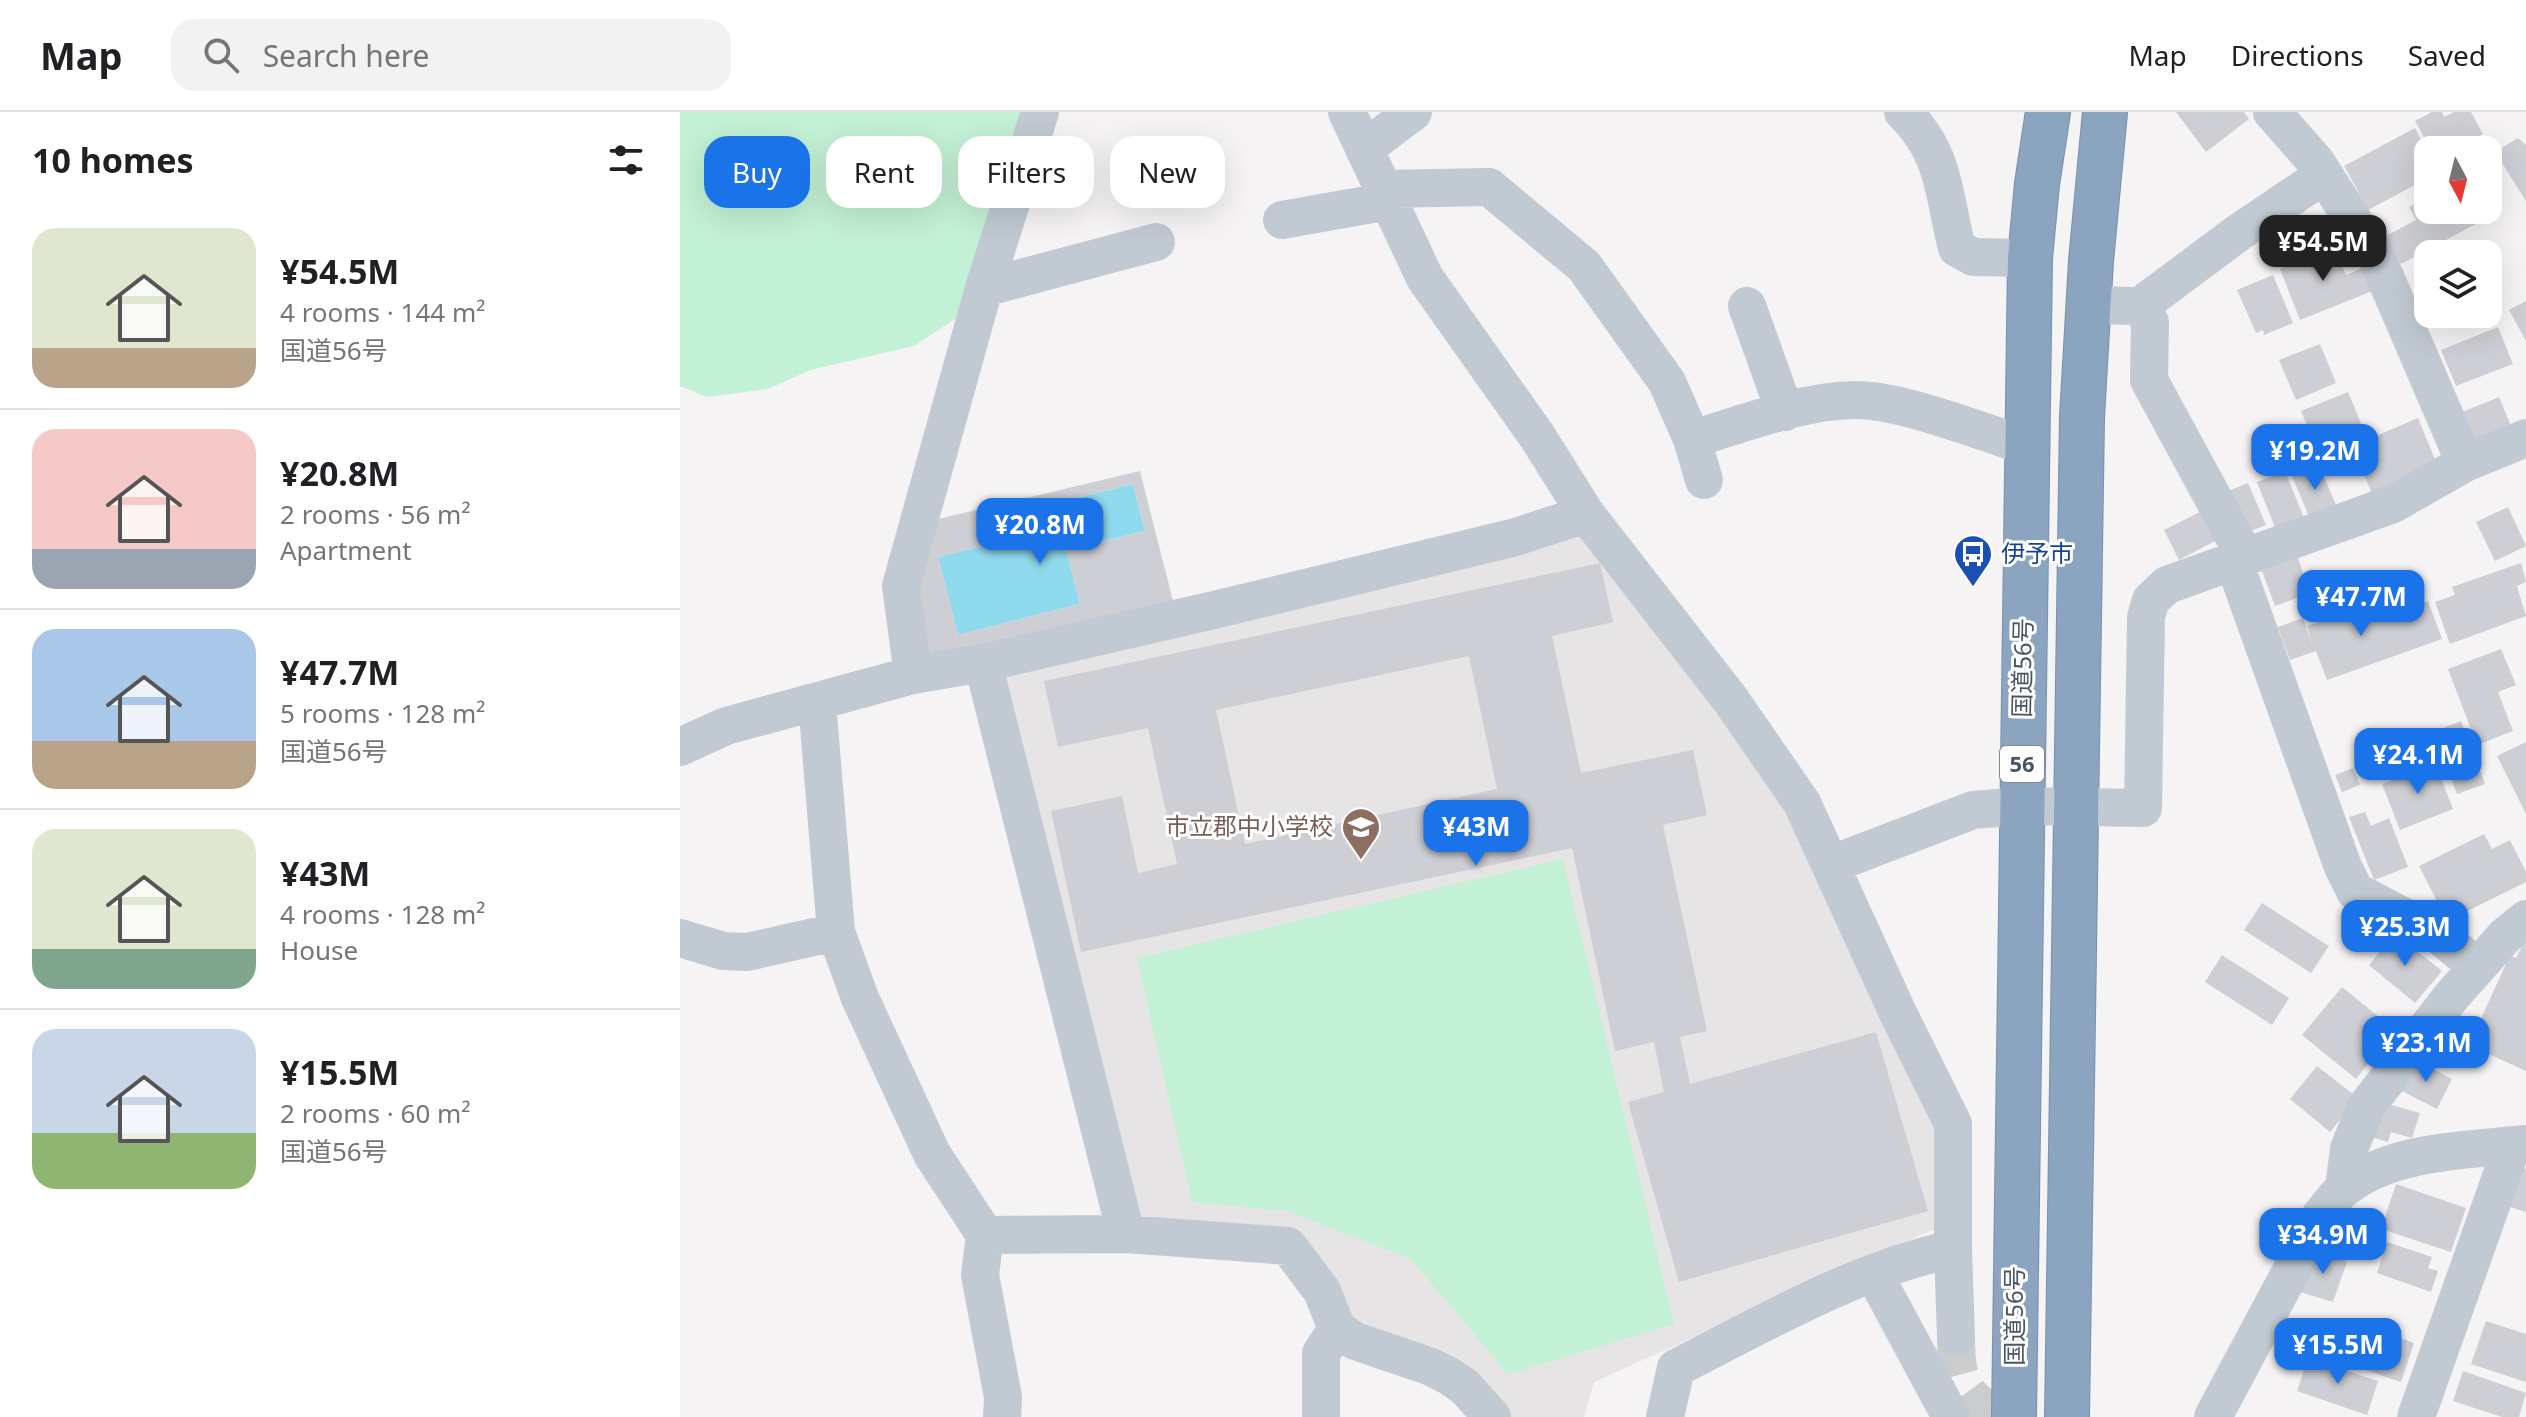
<!DOCTYPE html>
<meta charset="utf-8">
<style>
body{margin:0;font-family:"Noto Sans","Noto Sans JP",sans-serif;background:#f2f2f2;color:#202124;height:100vh;display:flex;flex-direction:column;font-size:30px;white-space:nowrap}
*{box-sizing:border-box;margin:0}
p{font-size:26px;color:#757577}
.icon{flex:none;width:44px;height:44px;fill:none;stroke:currentColor;stroke-width:2;stroke-linecap:round;stroke-linejoin:round}
.map{position:relative;flex:1;overflow:hidden}
.drawer{display:flex;flex-direction:column;background:#fff;width:680px}
.drawer>*{flex:none}
.top-card{position:absolute;left:24px;top:24px;width:760px;height:72px;display:flex;gap:16px}
.needle{width:52px;rotate:173deg}
.tools{position:absolute;left:1734px;top:24px;display:grid;gap:16px}
.tools a{display:grid;place-items:center;width:88px;height:88px;border-radius:16px;background:#fff;box-shadow:0 8px 32px #0002;font-size:40px}
.price{position:absolute;translate:-50% -68px;padding:0 18px;border-radius:16px;background:#1a73e8;color:#fff;font-size:26px;line-height:52px;filter:drop-shadow(0 2px 4px #0008)}
.price::after{content:'';position:absolute;left:50%;top:48px;width:24px;height:18px;margin-left:-12px;background:inherit;clip-path:polygon(0 0,100% 0,50% 100%)}
.price.current{background:#222;color:#fff}
ul{padding:0;list-style:none}
li{display:flex;align-items:center;gap:24px;height:200px;padding:0 32px}
li+li{border-top:2px solid #e0e0e0}
li span{display:grid;place-items:center;flex:none;width:224px;height:160px;border-radius:24px;color:#555}
li>.icon{margin-inline-start:auto}
span .icon{width:96px;height:96px;fill:#fffc;stroke-width:1}
li b{font-size:34px}
h2{display:flex;justify-content:space-between;align-items:center;height:96px;padding:0 32px;font-size:34px}
.chip{padding:0 28px;border-radius:24px;background:#fff;box-shadow:0 8px 32px #0002;font-size:28px;line-height:72px}
.chip.current{background:#1a73e8;color:#fff}
header{display:flex;align-items:center;gap:48px;box-sizing:border-box;height:112px;padding:0 40px;background:#fff;border-bottom:2px solid #e0e0e0}
header strong{font-size:38px}
nav{display:flex;gap:44px;margin-inline-start:auto;font-size:28px}
.search{width:560px;height:72px;background:#f2f2f2;display:flex;align-items:center;gap:20px;box-sizing:border-box;padding:0 28px;border-radius:24px;color:#757577;font-size:30px}
main{display:flex;flex:1;min-height:0}
.map>svg:first-child{display:block}
.education{fill:#e6e4e5}
.green{fill:#c3f1d5}
.water{fill:#90daee}
.building{fill:#cdcfd5;fill-rule:evenodd}
.lines{fill:none;stroke-linecap:round;stroke-linejoin:round}
.street-tunnel{stroke:#caccce;stroke-width:38;stroke-dasharray:38 19;stroke-linecap:butt}
.highway-casing{stroke:#7690ad;stroke-width:46}
.street{stroke:#c1cad2;stroke-width:38}
.highway{stroke:#8ba5c1;stroke-width:44}
.labels{text-anchor:middle;stroke-width:6;stroke-linejoin:round;paint-order:stroke}
.shield{fill:#fff;stroke:#808990;stroke-width:2}
.shield-label{font-size:22px;font-weight:bold;fill:#4a5661}
.transit-label{font-size:24px;fill:#164399;stroke:#fff;text-anchor:start}
.street-label{font-size:24px;fill:#4a5661;stroke:#fff}
.education-label{font-size:24px;fill:#785e54;stroke:#fff;text-anchor:end}
</style>
<header>
<strong>Map</strong>
<div class="search"><svg class="icon" aria-label="search" viewBox="0 0 24 24"><circle cx="10" cy="10" r="6"/><path d="M15 15l6 6"/></svg>Search here</div>
<nav><a>Map</a><a>Directions</a><a>Saved</a></nav>
</header>
<main>
<section class="drawer">
<h2>10 homes<svg class="icon" aria-label="filters" viewBox="0 0 24 24"><path d="M4 7h16M4 17h16"/><circle cx="9" cy="7" r="2"/><circle cx="15" cy="17" r="2"/></svg></h2>
<ul>
<li><span style="background:linear-gradient(#dfe7d0 75%,#b9a48a 0)"><svg class="icon" aria-label="home" viewBox="0 0 24 24"><path d="M3 11l9-7 9 7M6 9v11h12V9"/></svg></span><div><b>¥54.5M</b><p>4 rooms · 144 m²</p><p>国道56号</p></div></li>
<li><span style="background:linear-gradient(#f6c9c9 75%,#9aa5b1 0)"><svg class="icon" aria-label="home" viewBox="0 0 24 24"><path d="M3 11l9-7 9 7M6 9v11h12V9"/></svg></span><div><b>¥20.8M</b><p>2 rooms · 56 m²</p><p>Apartment</p></div></li>
<li><span style="background:linear-gradient(#a9c7e8 70%,#b9a48a 0)"><svg class="icon" aria-label="home" viewBox="0 0 24 24"><path d="M3 11l9-7 9 7M6 9v11h12V9"/></svg></span><div><b>¥47.7M</b><p>5 rooms · 128 m²</p><p>国道56号</p></div></li>
<li><span style="background:linear-gradient(#dfe7d0 75%,#7fa58c 0)"><svg class="icon" aria-label="home" viewBox="0 0 24 24"><path d="M3 11l9-7 9 7M6 9v11h12V9"/></svg></span><div><b>¥43M</b><p>4 rooms · 128 m²</p><p>House</p></div></li>
<li><span style="background:linear-gradient(#c9d6e8 65%,#8fb573 0)"><svg class="icon" aria-label="home" viewBox="0 0 24 24"><path d="M3 11l9-7 9 7M6 9v11h12V9"/></svg></span><div><b>¥15.5M</b><p>2 rooms · 60 m²</p><p>国道56号</p></div></li>
</ul>
</section>
<div class="map">
<svg width="1846" height="1305" viewBox="0 0 1846 1305">
<rect width="100%" height="100%" fill="#f5f3f3"/>
<!-- education -->
<path class="education" d="M898,418L1113,693L1256,1017L1254,1117L914,1270L904,1305H827L777,1249L755,1235L683,1218L669,1211L612,1122L457,1110L318,565Z"/>
<!-- green -->
<path class="green" d="M0,0H364L284,201L234,234L130,258L88,277L27,285L0,274Z
M883,747L994,1212L828,1262L731,1147L608,1099L512,1090L457,846Z"/>
<!-- water -->
<path class="water" d="M453,372L465,419L412,432L400,385Z
M380,414L400,492L278,523L258,445Z"/>
<!-- building -->
<path class="building" d="M1496,0H1564L1569,7L1526,40Z
M1752,0H1762L1764,5L1774,0H1791L1803,22L1774,38H1751L1735,9Z
M1735,16L1748,41V66L1688,98L1664,54Z
M1838,26L1846,33V89L1815,40Z
M1748,85V98H1803L1807,106L1721,152L1706,124L1736,108L1729,95Z
M1654,134L1666,163L1685,155L1695,178L1620,208L1600,157Z
M1593,163L1613,211L1584,223L1583,218L1576,221L1557,178Z
M1846,189V229L1829,198Z
M1818,215L1833,252L1776,274L1761,238Z
M1640,232L1656,271L1616,288L1599,248Z
M1668,280L1683,316L1636,335L1621,299Z
M1819,285L1833,319L1793,335L1780,301Z
M1738,306L1758,355L1692,382L1672,334Z
M1638,350L1658,398L1631,409L1611,362Z
M460,359L493,489L253,547L243,538L236,466L258,407ZM453,372L465,419L412,432L400,385ZM380,414L400,492L278,523L258,445Z
M1605,359L1624,406L1596,418L1577,370Z
M1568,371L1586,413L1566,421L1548,379Z
M1828,395L1846,434L1815,449L1796,410Z
M1522,399L1537,428L1499,448L1484,418Z
M1618,446L1630,481L1595,494L1582,459Z
M920,451L933,510L872,524L901,661L1013,638L1027,703L983,713L1027,919L1000,925L1010,972L1196,920L1248,1099L999,1170L948,990L984,980L974,930L935,939L892,736L401,840L371,699L442,684L458,761L497,752L468,616L378,635L364,569ZM789,544L817,677L565,732L536,598Z
M1841,451L1846,470L1837,474L1846,504L1770,532L1755,490L1775,483L1772,475Z
M1748,489L1762,527L1647,568L1636,539L1610,548L1598,515L1623,506L1633,534L1627,514L1688,493L1693,508Z
M1821,537L1836,573L1818,580L1833,619L1797,633L1768,557Z
M1781,609L1805,672L1777,682L1753,620Z
M1846,630V702L1817,644Z
M1755,651L1773,697L1720,718L1702,672Z
M1673,656L1680,673L1662,680L1655,663Z
M1685,700L1691,714L1709,706L1728,755L1694,768L1669,705Z
M1804,722L1812,737L1830,728L1846,760V770L1767,809L1739,754Z
M1582,791L1649,834L1631,861L1564,818Z
M1715,821L1762,859L1735,891L1689,853Z
M1843,832L1846,833V959L1789,933L1830,843L1836,846Z
M1542,843L1609,886L1592,913L1525,870Z
M1662,875L1715,918L1676,967L1622,923Z
M1735,948L1772,967L1757,997L1720,978Z
M1637,954L1678,986L1650,1020L1610,987Z
M1697,989L1740,1001L1732,1026L1711,1020L1708,1030L1687,1024Z
M1837,1054L1846,1057V1100L1824,1093Z
M1716,1072L1786,1096L1771,1140L1701,1117Z
M1707,1130L1752,1145L1748,1156L1758,1159L1751,1180L1697,1161Z
M1634,1138L1667,1150L1653,1190L1620,1180Z
M1665,1207L1734,1231L1721,1270L1651,1246Z
M1806,1209L1846,1222V1270L1791,1252Z
M1628,1246L1698,1269L1687,1303L1617,1279Z
M1783,1259L1846,1281L1839,1305H1822L1773,1289Z"/>
<g class="lines">
<!-- street-tunnel -->
<path class="street-tunnel" d="M1276,1225C1276,1267 1281,1286 1322,1305"/>
<defs>
<path id="highway" d="M1334,1305L1350,146L1357,72L1368,0
M1387,1305L1402,305L1411,149L1425,0"/>
</defs>
<!-- highway casing -->
<use href="#highway" class="highway-casing"/>
<!-- street -->
<path class="street" d="M667,0L745,166L857,324L906,402L1050,587L1122,691L1217,899L1273,1012V1137
M1223,0C1266,42 1263,82 1277,136L1293,145L1350,146
M1592,0L1636,50L1697,146L1785,351
M684,37L733,0
M704,77L809,75L904,154L987,270L1012,327L1024,368
M602,108L709,89
M304,176L476,130
M1408,193L1460,194L1558,121L1644,63
M1067,194L1105,300
M1460,194L1470,210L1469,268L1564,443
M1012,327C1064,312 1120,289 1174,288C1220,287 1301,320 1347,334
M1553,447L1663,755L1675,779L1759,823L1797,855
M303,551L446,1122
M233,563L221,474L304,176L360,0
M137,590L156,820L180,886L252,1042L305,1123L300,1163L323,1285L322,1305
M0,635L46,614L233,563L303,551L534,498L836,425L906,402
M1152,752L1293,698L1341,694L1463,696L1466,505L1471,488L1487,473L1713,392L1785,351L1846,326
M0,826L43,839L67,840L156,820
M1664,1076L1669,1037L1686,995L1771,885L1825,824L1846,807
M305,1123L446,1122L608,1134L642,1179L657,1217L675,1229L749,1254L769,1264L785,1275L812,1305
M1194,1162L1271,1305
M641,1305V1241L657,1217
M985,1305L996,1256C1085,1211 1175,1158 1273,1137L1276,1225
M1533,1305L1641,1103C1649,1094 1656,1082 1666,1075C1713,1038 1789,1038 1846,1032
M1736,1305L1832,1034"/>
<!-- highway -->
<use href="#highway" class="highway"/>
</g>
<!-- icons -->
<defs>
<symbol id="bus-pin" viewBox="-11 -11 22 30"><path d="M0 17L-7.5 6A9.5 9.5 0 1 1 7.5 6Z" fill="#1a4fb4" stroke="#fff"/><path d="M-5-6H5V4H4V6H2V4H-2V6H-4V4H-5ZM-3.5-4V0h7V-4ZM-3.5 1.2v1.5H-2V1.2ZM2 1.2v1.5H3.5V1.2Z" fill="#fff"/></symbol>
<symbol id="school-pin" viewBox="-11 -11 22 30"><path d="M0 17L-7.5 6A9.5 9.5 0 1 1 7.5 6Z" fill="#8d6e63" stroke="#fff"/><path d="M0-5L7-2L0 1L-7-2ZM-4 1L0 2.5L4 1V4Q0 6-4 4Z" fill="#fff"/></symbol>
</defs>
<g fill-rule="evenodd">
<use href="#bus-pin" x="1271" y="420" width="44" height="60"/>
<use href="#school-pin" x="659" y="693" width="44" height="60"/>
</g>
<g class="labels">
<!-- shield labels -->
<rect class="shield" x="1320" y="634" width="44" height="36" rx="6"/>
<g class="shield-label">
<text x="1342" y="660">56</text>
</g>
<!-- transit labels -->
<g class="transit-label">
<text x="1321" y="450">伊予市</text>
</g>
<!-- street labels -->
<g class="street-label">
<text transform="translate(1343 556) rotate(-89)" y="8">国道56号</text>
<text transform="translate(1335 1204) rotate(-90)" y="8">国道56号</text>
</g>
<!-- education labels -->
<g class="education-label">
<text x="653" y="723">市立郡中小学校</text>
</g>
</g>
</svg>
<div class="tools">
<a><svg class="needle" viewBox="-14 -14 28 28"><path d="M0-13l5 13h-10z" fill="#e53935"/><path d="M0 13l5-13h-10z" fill="#757577"/></svg></a>
<a><svg class="icon" aria-label="layers" viewBox="0 0 24 24"><path d="M12 4l9 5-9 5-9-5zM3 14l9 5 9-5"/></svg></a>
</div>
<b class="price current" style="left:1643px;top:171px">¥54.5M</b>
<b class="price" style="left:1635px;top:380px">¥19.2M</b>
<b class="price" style="left:360px;top:454px">¥20.8M</b>
<b class="price" style="left:1681px;top:526px">¥47.7M</b>
<b class="price" style="left:1738px;top:684px">¥24.1M</b>
<b class="price" style="left:796px;top:756px">¥43M</b>
<b class="price" style="left:1725px;top:856px">¥25.3M</b>
<b class="price" style="left:1746px;top:972px">¥23.1M</b>
<b class="price" style="left:1643px;top:1164px">¥34.9M</b>
<b class="price" style="left:1658px;top:1274px">¥15.5M</b>
<div class="top-card">
<a class="chip current">Buy</a>
<a class="chip">Rent</a>
<a class="chip">Filters</a>
<a class="chip">New</a>
</div>
</div>
</main>
